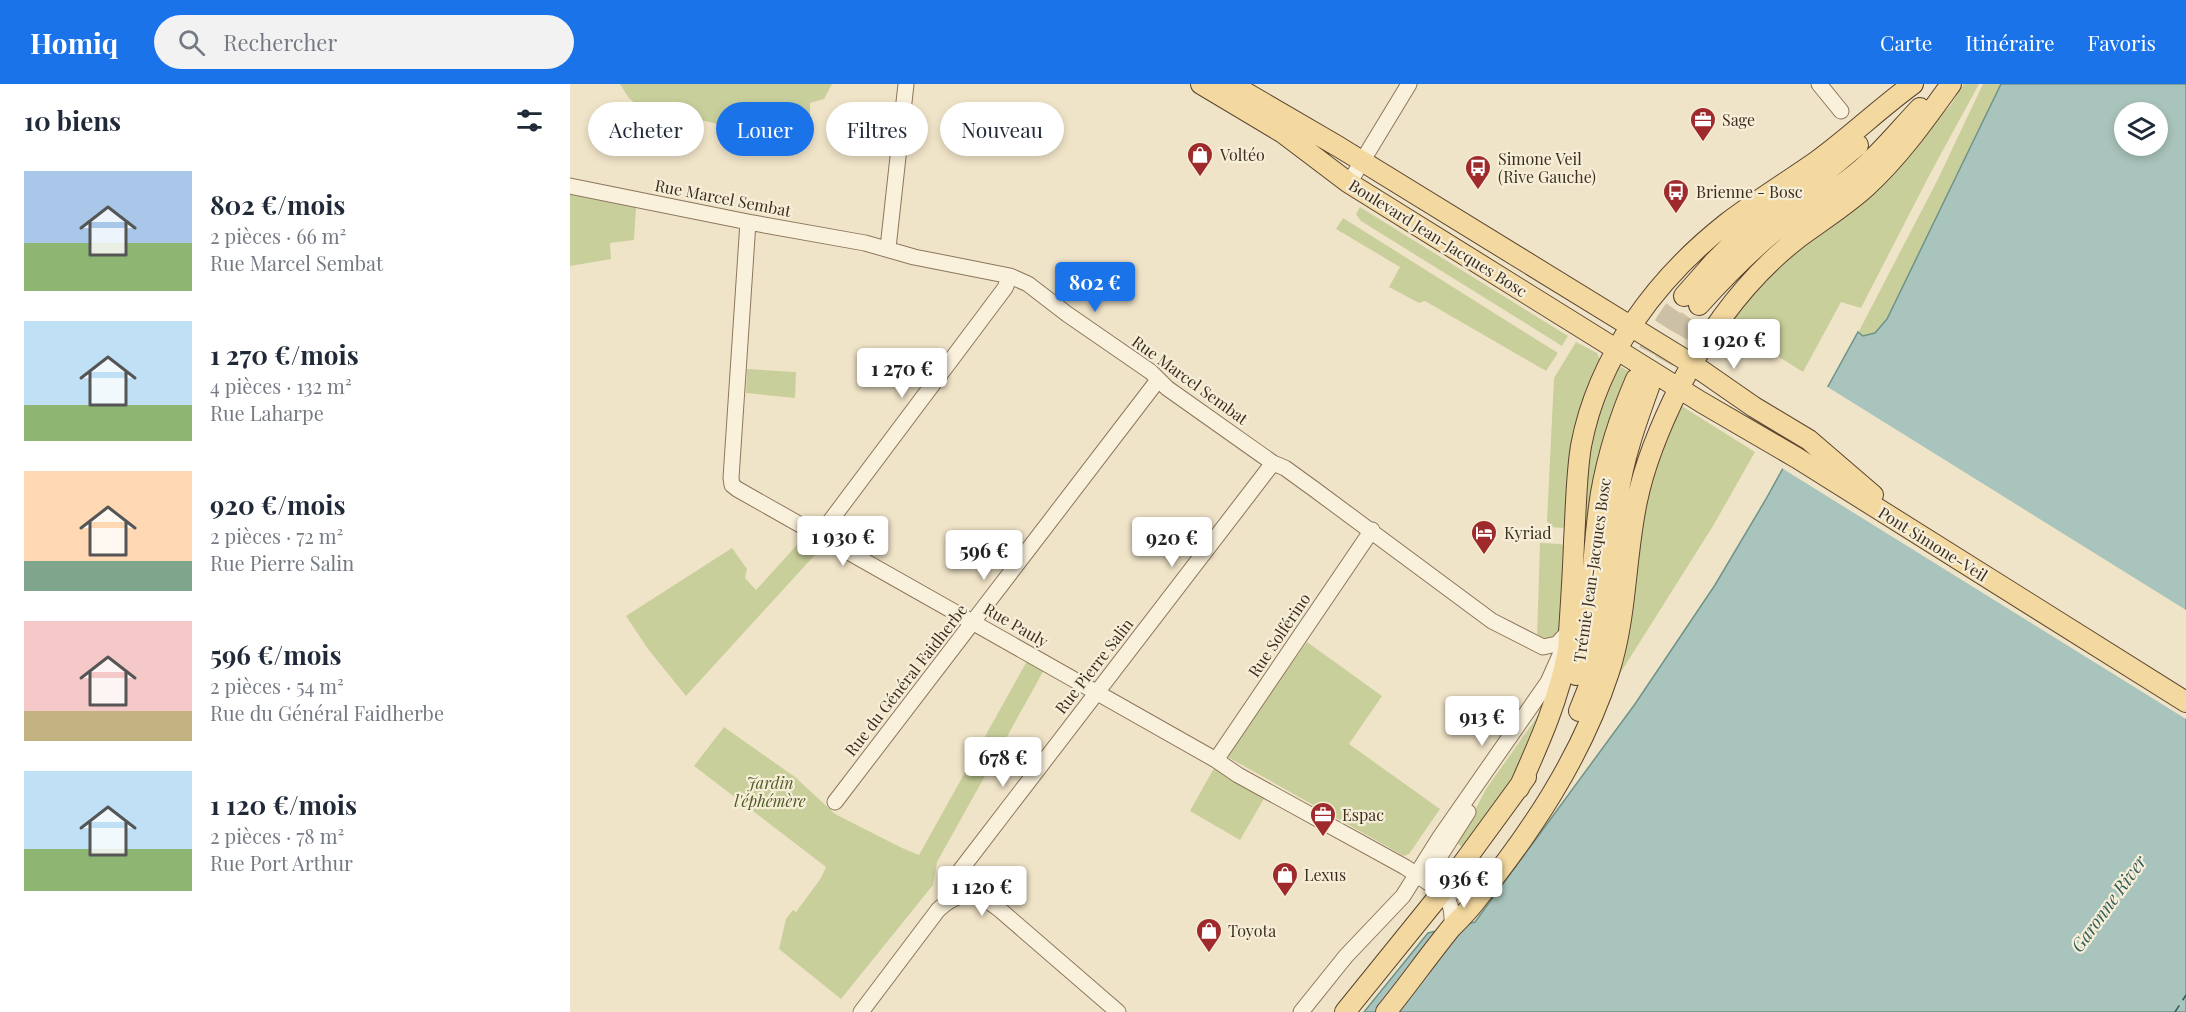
<!DOCTYPE html>
<html lang="fr">
<meta charset="utf-8">
<style>
body{margin:0;font-family:"Playfair Display",serif;background:#f2f2f3;color:#1f2937;height:100vh;display:flex;flex-direction:column;font-size:22px;white-space:nowrap}
*{box-sizing:border-box;margin:0}
p{font-size:20px;color:#747a83}
.icon{flex:none;width:33px;height:33px;fill:none;stroke:currentColor;stroke-width:2;stroke-linecap:round;stroke-linejoin:round}
.map{position:relative;flex:1;overflow:hidden}
.drawer{display:flex;flex-direction:column;background:#fff;width:570px}
.drawer>*{flex:none}
.top-card{position:absolute;left:18px;top:18px;width:570px;height:54px;display:flex;gap:12px}
.controls{position:absolute;left:1544px;top:18px;display:grid;gap:12px}
.controls a{display:grid;place-items:center;width:54px;height:54px;border-radius:50%;background:#fff;box-shadow:0 3px 9px #0003;font-size:30px}
.price{position:absolute;translate:-50% -51px;padding:0 14px;border-radius:6px;background:#fff;color:#222;font-size:20px;line-height:39px;filter:drop-shadow(0 2px 3px #0008)}
.price::after{content:'';position:absolute;left:50%;top:36px;width:18px;height:14px;margin-left:-9px;background:inherit;clip-path:polygon(0 0,100% 0,50% 100%)}
.price.active{background:#1a73e8;color:#fff}
ul{padding:0;list-style:none}
li{display:flex;align-items:center;gap:18px;height:150px;padding:0 24px}
li span{display:grid;place-items:center;flex:none;width:168px;height:120px;border-radius:0px;color:#555}
li>.icon{margin-inline-start:auto}
span .icon{width:72px;height:72px;fill:#fffc;stroke-width:1}
li b{font-size:26px}
h2{display:flex;justify-content:space-between;align-items:center;height:72px;padding:0 24px;font-size:26px}
.chip{padding:0 21px;border-radius:27px;background:#fff;box-shadow:0 3px 9px #0003;font-size:21px;line-height:54px}
.chip.active{background:#1a73e8;color:#fff}
header{display:flex;align-items:center;gap:36px;box-sizing:border-box;height:84px;padding:0 30px;background:#1a73e8;color:#fff}
header strong{font-size:28px}
nav{display:flex;gap:33px;margin-inline-start:auto;font-size:21px}
.search{width:420px;height:54px;background:#f2f2f3;display:flex;align-items:center;gap:15px;box-sizing:border-box;padding:0 21px;border-radius:33px;color:#747a83;font-size:22px}
main{display:flex;flex:1;min-height:0}
.map>svg:first-child{display:block}
.green{fill:#c9cf9b}
.water{fill:#a9c4bc;stroke:#6f938a;stroke-width:1.5;fill-rule:evenodd}
.pier{fill:#f0e4c8}
.lines{fill:none;stroke-linecap:round;stroke-linejoin:round}
.ferry{stroke:#2f5d5a;stroke-width:1.5;stroke-dasharray:8 6;stroke-linecap:butt}
.major-tunnel{stroke:#ccc0a6;stroke-width:20;stroke-dasharray:20 10;stroke-linecap:butt}
.minor-casing{stroke:#8d765c;stroke-width:17}
.major-casing{stroke:#5b4430;stroke-width:22}
.minor{stroke:#faf1dc;stroke-width:15}
.major{stroke:#f3d9a0;stroke-width:20}
.labels{text-anchor:middle;stroke-width:4.5;stroke-linejoin:round;paint-order:stroke}
.poi-label{font-size:16px;fill:#3d2e20;stroke:#f7eed8;text-anchor:start}
.street-label{font-size:16px;fill:#3d2e20;stroke:#f7eed8}
.park-label{font-size:16px;font-style:italic;fill:#4d5a26;stroke:#f7eed8}
.water-label{font-size:18px;font-style:italic;fill:#2f5d5a;stroke:#f7eed8}
</style>
<header>
<strong>Homiq</strong>
<div class="search"><svg class="icon" aria-label="search" viewBox="0 0 24 24"><circle cx="10" cy="10" r="6"/><path d="M15 15l6 6"/></svg>Rechercher</div>
<nav><a>Carte</a><a>Itinéraire</a><a>Favoris</a></nav>
</header>
<main>
<section class="drawer">
<h2>10 biens<svg class="icon" aria-label="filters" viewBox="0 0 24 24"><path d="M4 7h16M4 17h16"/><circle cx="9" cy="7" r="2"/><circle cx="15" cy="17" r="2"/></svg></h2>
<ul>
<li><span style="background:linear-gradient(#a9c7e8 60%,#8fb573 0)"><svg class="icon" aria-label="home" viewBox="0 0 24 24"><path d="M3 11l9-7 9 7M6 9v11h12V9"/></svg></span><div><b>802 €/mois</b><p>2 pièces · 66 m²</p><p>Rue Marcel Sembat</p></div></li>
<li><span style="background:linear-gradient(#bfe0f5 70%,#8fb573 0)"><svg class="icon" aria-label="home" viewBox="0 0 24 24"><path d="M3 11l9-7 9 7M6 9v11h12V9"/></svg></span><div><b>1 270 €/mois</b><p>4 pièces · 132 m²</p><p>Rue Laharpe</p></div></li>
<li><span style="background:linear-gradient(#ffd9b3 75%,#7fa58c 0)"><svg class="icon" aria-label="home" viewBox="0 0 24 24"><path d="M3 11l9-7 9 7M6 9v11h12V9"/></svg></span><div><b>920 €/mois</b><p>2 pièces · 72 m²</p><p>Rue Pierre Salin</p></div></li>
<li><span style="background:linear-gradient(#f6c9c9 75%,#c2b280 0)"><svg class="icon" aria-label="home" viewBox="0 0 24 24"><path d="M3 11l9-7 9 7M6 9v11h12V9"/></svg></span><div><b>596 €/mois</b><p>2 pièces · 54 m²</p><p>Rue du Général Faidherbe</p></div></li>
<li><span style="background:linear-gradient(#bfe0f5 65%,#8fb573 0)"><svg class="icon" aria-label="home" viewBox="0 0 24 24"><path d="M3 11l9-7 9 7M6 9v11h12V9"/></svg></span><div><b>1 120 €/mois</b><p>2 pièces · 78 m²</p><p>Rue Port Arthur</p></div></li>
</ul>
</section>
<div class="map">
<svg width="1616" height="928" viewBox="0 0 1616 928">
<rect width="100%" height="100%" fill="#f0e4c8"/>
<!-- green -->
<path class="green" d="M50,0H262L254,15L240,19V37L236,61L67,21L58,13Z
M1394,0H1409L1360,90L1291,224L1271,218L1233,288L1154,238L1189,195L1308,98L1380,22Z
M1413,0H1431L1317,235L1305,249L1293,252L1288,249L1367,97Z
M0,110L66,123L64,156L40,159L41,175L0,182Z
M790,123L998,252L992,262L791,137L786,130Z
M773,134L988,269L976,287L855,217L849,219L819,203L830,183L766,145Z
M1006,258L1027,269L1032,280L997,442L992,444L981,443L977,437L984,294Z
M1048,281L1060,288L1007,550L1017,373L1027,329Z
M177,285L226,288L225,314L176,309Z
M1110,321L1185,368L1143,442L1039,607L1084,381Z
M235,452L253,462L116,612L78,565L56,532L162,464L177,485L175,494L186,506Z
M970,459L991,460L996,463L991,550L975,557L967,553Z
M737,558L812,612L779,660L870,725L839,770L834,772L656,672Z
M457,577L474,586L367,778L363,801L271,915L209,865L216,835L223,826L226,828L251,794L256,783L124,682L154,643L225,693L265,730L332,764L349,771Z
M972,626L952,680L892,763L886,758L896,743L916,705Z
M644,684L695,713L670,756L620,727Z"/>
<!-- water -->
<path class="water" d="M1431,0H1616V928H794L858,849L905,838L1065,620L1145,501L1196,415L1288,248L1293,252L1305,249L1317,235ZM1554,28H1587V62H1554Z
M440,42L461,44L460,55L439,53Z"/>
<!-- pier -->
<path class="pier" d="M1256,302L1616,526V635L1210,383Z"/>
<g class="lines">
<!-- ferry -->
<path class="ferry" d="M1605,928L1616,911"/>
<!-- major-tunnel -->
<path class="major-tunnel" d="M1066,295C1078,265 1094,238 1114,212
M1079,303L1114,241L1129,221"/>
<defs>
<path id="minor" d="M1249,0L1271,27
M779,99L839,0
M0,102L178,138L295,159L344,173L440,192L458,200L497,230L581,288L597,304L703,379L715,384L744,405L922,537L973,563L987,560L999,547
M178,138L161,394L162,401L167,405L646,676L668,691L835,783L872,808L914,806
M318,164L336,0
M249,452L435,204L440,192
M646,676L802,446
M265,718L588,296
M389,812L387,795L389,788L703,379
M882,843C882,836 883,826 879,819C870,801 861,798 868,775L898,728
M291,928L368,826C389,806 406,807 429,825L548,928
M731,928L776,872L833,812L870,753L978,598L991,569"/>
<path id="major" d="M631,0L713,49L779,99L1131,318L1227,374L1616,618
M661,0L769,63L1122,280L1184,323L1239,356L1303,411
M1114,212L1145,177L1171,151L1219,113L1252,91L1288,61
M1129,221C1156,191 1183,163 1215,139C1236,124 1259,111 1279,95C1306,75 1327,48 1350,24
M1006,591C1024,532 1021,470 1031,409C1038,369 1050,332 1066,295
M1009,627C1019,602 1030,576 1035,549C1043,504 1041,458 1048,413C1053,375 1066,339 1079,303
M949,704C969,659 989,615 998,566C1000,530 1003,494 1004,457C1006,426 1006,393 1011,362C1028,272 1087,194 1157,139C1186,117 1217,98 1247,77C1280,53 1310,24 1343,0
M775,928L872,808L956,693
M816,928C838,901 859,871 881,844C889,836 897,828 904,819C960,750 1011,674 1039,588C1057,532 1055,473 1067,417C1075,377 1092,338 1110,302C1139,246 1178,193 1228,154C1251,137 1275,122 1296,103C1329,73 1355,36 1381,0"/>
</defs>
<!-- minor casing -->
<use href="#minor" class="minor-casing"/>
<!-- major casing -->
<use href="#major" class="major-casing"/>
<!-- minor -->
<use href="#minor" class="minor"/>
<!-- major -->
<use href="#major" class="major"/>
</g>
<!-- icons -->
<defs>
<symbol id="office-pin" viewBox="-11 -11 22 30"><path d="M0 17L-7.5 6A9.5 9.5 0 1 1 7.5 6Z" fill="#9e2a2b" stroke="#f7eed8"/><path d="M-6-3h4V-5.5h4V-3h4V5H-6ZM-1-4.5V-3h2v-1.5ZM-6 0V1H6V0Z" fill="#fff"/></symbol>
<symbol id="shop-pin" viewBox="-11 -11 22 30"><path d="M0 17L-7.5 6A9.5 9.5 0 1 1 7.5 6Z" fill="#9e2a2b" stroke="#f7eed8"/><path d="M-5-2.5h2.3a2.7 3.5 0 0 1 5.4 0H5L5.5 6h-11ZM-1.5-2.5h3a1.5 2.3 0 0 0-3 0Z" fill="#fff"/></symbol>
<symbol id="bus-pin" viewBox="-11 -11 22 30"><path d="M0 17L-7.5 6A9.5 9.5 0 1 1 7.5 6Z" fill="#9e2a2b" stroke="#f7eed8"/><path d="M-5-6H5V4H4V6H2V4H-2V6H-4V4H-5ZM-3.5-4V0h7V-4ZM-3.5 1.2v1.5H-2V1.2ZM2 1.2v1.5H3.5V1.2Z" fill="#fff"/></symbol>
<symbol id="hotel-pin" viewBox="-11 -11 22 30"><path d="M0 17L-7.5 6A9.5 9.5 0 1 1 7.5 6Z" fill="#9e2a2b" stroke="#f7eed8"/><path d="M-6-4.5h1.5V1H6V5H4.5V3h-9V5H-6ZM-4 0a1.8 1.8 0 1 1 3.6 0ZM.5 0V-2.5h3Q6-2.5 6 0Z" fill="#fff"/></symbol>
</defs>
<g fill-rule="evenodd">
<use href="#office-pin" x="1118" y="21" width="30" height="40"/>
<use href="#shop-pin" x="615" y="56" width="30" height="40"/>
<use href="#bus-pin" x="893" y="69" width="30" height="40"/>
<use href="#bus-pin" x="1091" y="93" width="30" height="40"/>
<use href="#hotel-pin" x="899" y="434" width="30" height="40"/>
<use href="#office-pin" x="738" y="716" width="30" height="40"/>
<use href="#shop-pin" x="700" y="776" width="30" height="40"/>
<use href="#shop-pin" x="624" y="832" width="30" height="40"/>
</g>
<g class="labels">
<!-- poi labels -->
<g class="poi-label">
<text x="1152" y="42">Sage</text>
<text x="650" y="77">Voltéo</text>
<text x="928" y="81">Simone Veil<tspan x="928" dy="18">(Rive Gauche)</tspan></text>
<text x="1126" y="114">Brienne - Bosc</text>
<text x="934" y="455">Kyriad</text>
<text x="772" y="737">Espac</text>
<text x="734" y="797">Lexus</text>
<text x="658" y="853">Toyota</text>
</g>
<!-- street labels -->
<g class="street-label">
<text transform="translate(153 114) rotate(11)" y="6">Rue Marcel Sembat</text>
<text transform="translate(868 154) rotate(32)" y="6">Boulevard Jean-Jacques Bosc</text>
<text transform="translate(620 296) rotate(36)" y="6">Rue Marcel Sembat</text>
<text transform="translate(1363 460) rotate(32)" y="6">Pont Simone-Veil</text>
<text transform="translate(1022 486) rotate(-82)" y="6">Trémie Jean-Jacques Bosc</text>
<text transform="translate(446 541) rotate(30)" y="6">Rue Pauly</text>
<text transform="translate(709 551) rotate(-56)" y="6">Rue Solférino</text>
<text transform="translate(524 582) rotate(-52)" y="6">Rue Pierre Salin</text>
<text transform="translate(336 596) rotate(-52)" y="6">Rue du Général Faidherbe</text>
</g>
<!-- park labels -->
<g class="park-label">
<text x="200" y="705">Jardin<tspan x="200" dy="18">l'éphémère</tspan></text>
</g>
<!-- water labels -->
<g class="water-label">
<text transform="translate(1539 820) rotate(-54)" y="6">Garonne River</text>
</g>
</g>
</svg>
<div class="controls">
<a><svg class="icon" aria-label="layers" viewBox="0 0 24 24"><path d="M12 4l9 5-9 5-9-5zM3 14l9 5 9-5"/></svg></a>
</div>
<b class="price active" style="left:525px;top:229px">802 €</b>
<b class="price" style="left:1164px;top:286px">1 920 €</b>
<b class="price" style="left:332px;top:315px">1 270 €</b>
<b class="price" style="left:273px;top:483px">1 930 €</b>
<b class="price" style="left:602px;top:484px">920 €</b>
<b class="price" style="left:414px;top:497px">596 €</b>
<b class="price" style="left:912px;top:663px">913 €</b>
<b class="price" style="left:433px;top:704px">678 €</b>
<b class="price" style="left:894px;top:825px">936 €</b>
<b class="price" style="left:412px;top:833px">1 120 €</b>
<div class="top-card">
<a class="chip">Acheter</a>
<a class="chip active">Louer</a>
<a class="chip">Filtres</a>
<a class="chip">Nouveau</a>
</div>
</div>
</main>
